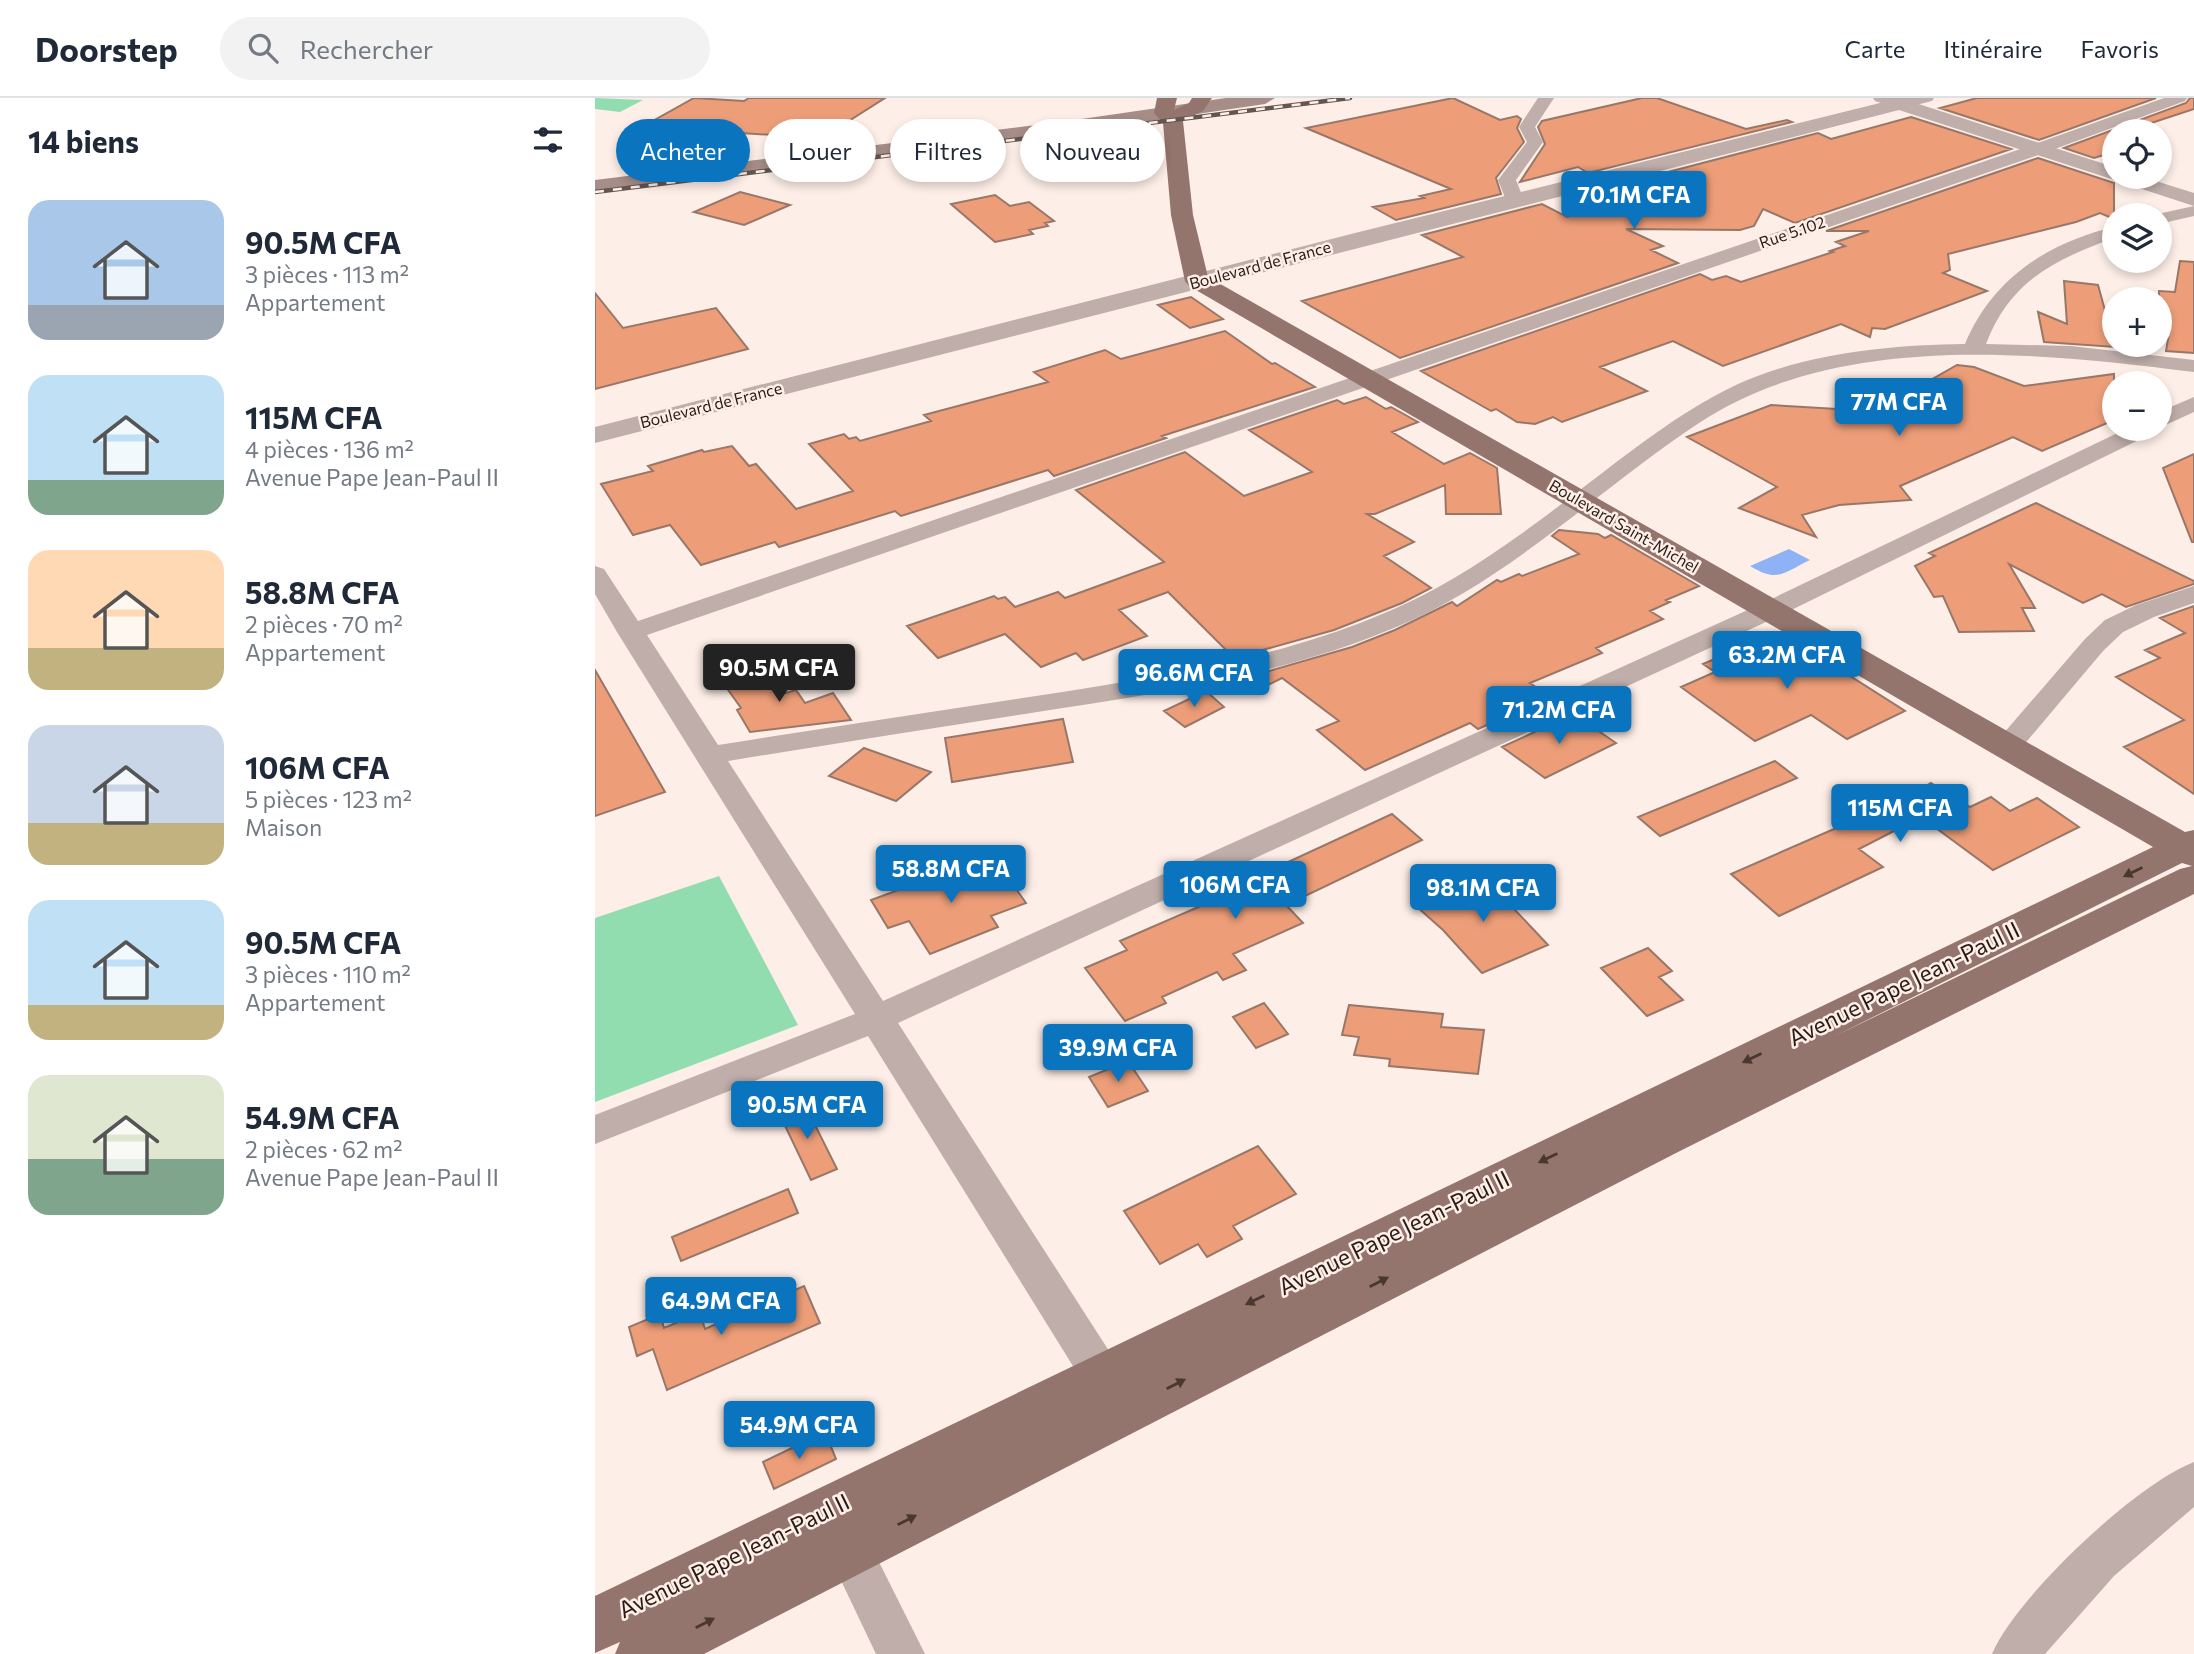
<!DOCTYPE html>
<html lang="fr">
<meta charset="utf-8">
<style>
body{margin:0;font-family:Commissioner,sans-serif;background:#f2f2f3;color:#1f2937;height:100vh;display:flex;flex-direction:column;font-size:26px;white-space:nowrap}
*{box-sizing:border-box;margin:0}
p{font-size:23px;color:#747a83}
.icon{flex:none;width:38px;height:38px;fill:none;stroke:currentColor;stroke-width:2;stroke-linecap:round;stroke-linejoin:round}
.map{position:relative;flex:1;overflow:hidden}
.panel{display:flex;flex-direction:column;background:#fff;width:595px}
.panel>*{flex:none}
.hud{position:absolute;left:21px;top:21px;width:665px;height:63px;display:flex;gap:14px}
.fabs{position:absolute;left:1507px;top:21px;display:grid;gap:14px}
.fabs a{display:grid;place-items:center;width:70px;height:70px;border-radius:50%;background:#fff;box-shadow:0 4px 10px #0003;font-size:35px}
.price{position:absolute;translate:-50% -60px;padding:0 16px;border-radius:7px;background:#0a74bf;color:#fff;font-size:23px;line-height:46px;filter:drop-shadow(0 2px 4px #0008)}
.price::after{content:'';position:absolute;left:50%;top:42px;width:21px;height:16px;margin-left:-10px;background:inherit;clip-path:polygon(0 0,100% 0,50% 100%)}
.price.active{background:#222;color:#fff}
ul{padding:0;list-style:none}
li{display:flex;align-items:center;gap:21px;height:175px;padding:0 28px}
li span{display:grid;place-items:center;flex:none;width:196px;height:140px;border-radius:21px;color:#555}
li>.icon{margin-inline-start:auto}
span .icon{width:84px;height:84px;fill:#fffc;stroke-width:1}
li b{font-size:30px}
h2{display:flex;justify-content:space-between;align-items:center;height:84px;padding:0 28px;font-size:30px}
.tag{padding:0 24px;border-radius:32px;background:#fff;box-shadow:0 4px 10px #0003;font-size:24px;line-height:63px}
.tag.active{background:#0a74bf;color:#fff}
header{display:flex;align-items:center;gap:42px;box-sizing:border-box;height:98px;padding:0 35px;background:#fff;border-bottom:2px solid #e0e1e3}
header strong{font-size:33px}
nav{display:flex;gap:38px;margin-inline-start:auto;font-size:24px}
.search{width:490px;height:63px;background:#f2f2f3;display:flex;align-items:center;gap:18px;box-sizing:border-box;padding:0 24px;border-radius:38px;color:#747a83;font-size:26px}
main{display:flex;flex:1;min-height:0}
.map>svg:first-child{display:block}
.green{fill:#92ddb0}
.water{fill:#8fb2f7}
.building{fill:#ed9e79;stroke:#987769;stroke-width:2}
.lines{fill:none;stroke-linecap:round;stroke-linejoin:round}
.minor{fill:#bfaeaa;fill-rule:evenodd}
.tertiary{fill:#bfaeaa;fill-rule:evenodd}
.secondary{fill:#a68d87;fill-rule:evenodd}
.primary{fill:#94756e;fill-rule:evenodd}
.rail-casing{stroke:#63554f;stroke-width:4.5}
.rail{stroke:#fdeee7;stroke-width:2.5;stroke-dasharray:9;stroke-linecap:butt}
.oneway{fill:#493730}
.labels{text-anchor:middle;stroke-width:5;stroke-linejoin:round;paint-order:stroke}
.far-street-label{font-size:16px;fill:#291c16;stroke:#fdeee7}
.near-street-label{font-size:23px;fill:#291c16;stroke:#fdeee7}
</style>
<header>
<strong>Doorstep</strong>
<div class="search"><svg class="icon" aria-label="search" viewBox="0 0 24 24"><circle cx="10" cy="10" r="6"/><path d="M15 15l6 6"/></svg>Rechercher</div>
<nav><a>Carte</a><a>Itinéraire</a><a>Favoris</a></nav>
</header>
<main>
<section class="panel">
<h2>14 biens<svg class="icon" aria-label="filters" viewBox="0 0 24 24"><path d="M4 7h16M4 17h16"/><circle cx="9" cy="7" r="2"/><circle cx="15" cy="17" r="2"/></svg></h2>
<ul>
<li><span style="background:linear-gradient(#a9c7e8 75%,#9aa5b1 0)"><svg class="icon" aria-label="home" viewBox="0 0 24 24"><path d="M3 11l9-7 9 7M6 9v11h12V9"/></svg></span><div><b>90.5M CFA</b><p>3 pièces · 113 m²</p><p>Appartement</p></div></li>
<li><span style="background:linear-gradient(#bfe0f5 75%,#7fa58c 0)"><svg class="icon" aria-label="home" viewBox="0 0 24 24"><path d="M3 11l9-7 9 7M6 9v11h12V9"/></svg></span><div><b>115M CFA</b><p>4 pièces · 136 m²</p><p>Avenue Pape Jean-Paul II</p></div></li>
<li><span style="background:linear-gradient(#ffd9b3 70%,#c2b280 0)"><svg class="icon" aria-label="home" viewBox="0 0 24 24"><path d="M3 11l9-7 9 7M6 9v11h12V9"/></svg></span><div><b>58.8M CFA</b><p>2 pièces · 70 m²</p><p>Appartement</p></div></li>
<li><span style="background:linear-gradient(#c9d6e8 70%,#c2b280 0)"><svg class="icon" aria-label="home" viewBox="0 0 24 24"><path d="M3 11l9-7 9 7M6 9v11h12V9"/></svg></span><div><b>106M CFA</b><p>5 pièces · 123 m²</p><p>Maison</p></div></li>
<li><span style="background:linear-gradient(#bfe0f5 75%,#c2b280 0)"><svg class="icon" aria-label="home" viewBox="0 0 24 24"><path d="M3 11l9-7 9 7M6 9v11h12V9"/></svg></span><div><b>90.5M CFA</b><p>3 pièces · 110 m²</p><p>Appartement</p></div></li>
<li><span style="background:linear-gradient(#dfe7d0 60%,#7fa58c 0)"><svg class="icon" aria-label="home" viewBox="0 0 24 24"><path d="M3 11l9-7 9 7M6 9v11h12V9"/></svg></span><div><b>54.9M CFA</b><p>2 pièces · 62 m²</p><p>Avenue Pape Jean-Paul II</p></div></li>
</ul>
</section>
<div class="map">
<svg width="1599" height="1556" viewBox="0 0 1599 1556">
<rect width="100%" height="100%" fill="#fdeee7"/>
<!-- green -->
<path class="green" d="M0,0L48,2L25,14L0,11Z
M124,778L203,927L0,1004V820Z"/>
<!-- water -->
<path class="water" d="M1194,451L1215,462C1188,475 1183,485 1155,468Z"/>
<!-- building -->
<path class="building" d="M99,0L149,3L154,0H290L227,40L47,29Z
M858,0L905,22L922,18L926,21L922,30L929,44L901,80L906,96L801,122L778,109L829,100L825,98L856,91L711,30Z
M1047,0H1062L1151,31L1192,22L1197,24L993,75L983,69L925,84L950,46L943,29L947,23Z
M1382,0H1561L1444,42L1345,10Z
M1595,0H1599V11L1532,33H1519V54L1499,60L1469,50L1591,5Z
M1316,19L1416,51L1200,125L1168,111L1159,128L1145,132L1031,131L1068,148L1056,152L1083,165L805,260L707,203L868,159L827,137L947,106L972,119L1043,100L1019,88L1223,35L1236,41Z
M1443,60L1519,85V121L1505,115L1481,124L1353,156L1355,172L1348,175L1392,193L1290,231L1277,230L1275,239L1246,226L1128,268L1078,243L1005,269L1052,293L967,324L958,319L940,326L922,324L901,311L896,313L826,273L1105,176L1117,182L1131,178L1146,184L1238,154L1235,153L1250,148L1241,144L1274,133H1231Z
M145,94L195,107L149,127L99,114Z
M400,97L415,108L434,104L459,123L450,125L453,128L434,132L438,136L400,144L356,106Z
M1585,163L1599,164V255L1571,253L1575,229L1564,228V193L1580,194Z
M1469,183L1503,187L1520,249L1449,244L1443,214L1472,226Z
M0,195L28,230L121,210L153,251L0,291Z
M596,199L628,221L595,230L563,207Z
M630,233L677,266L680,265L720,289L567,338L571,340L459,378L453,372L306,418L300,413L184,449L180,444L106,467L75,427L38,437L6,386L58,373L53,368L107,352L109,354L137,348L154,368L161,366L201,411L258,393L214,346L249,336L254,341L261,339L265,343L336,323L329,317L453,284L439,274L510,252L526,261Z
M1362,267L1379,269L1429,288L1519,276V322L1447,353L1418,339L1305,388L1316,402L1244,407L1207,417L1221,439L1144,410L1182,389L1092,339L1176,307L1276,313L1342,287L1334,283Z
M771,299L791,311L796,309L823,324L797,334L849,366L875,355L902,370L906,416H851L850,387L780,416H772L819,444L789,458L836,490L807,505L739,532L639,560L573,494L524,512L552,538L488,562L481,555L446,569L410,536L343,560L312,528L399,498L403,501L410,499L420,509L463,494L470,500L569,464L481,392L590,354L649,398L717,374L654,332L742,302L749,306Z
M1599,356V444H1597L1568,370Z
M1441,405L1599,483V486L1531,509L1507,496L1488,505L1414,466L1440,510H1427L1439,533L1364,534L1348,498L1339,499L1320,468L1340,458L1334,455Z
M964,432L1003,436L1010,440L1016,437L1104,488L1071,502L1075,504L1055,513L1068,521L1001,550L1007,555L935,585L955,599L883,631L875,625L770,672L722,632L744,623L687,580L669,589L657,578L757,549L800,532L857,504L862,508L902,482L906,484L924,476L927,478L984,456L957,438Z
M1599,508V696L1529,649L1589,622L1521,579L1565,560L1550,552L1590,535L1565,520Z
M1180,535L1203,545L1310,613L1252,641L1216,617L1160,643L1086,589L1120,574L1108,566Z
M166,569L187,596L201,592L210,605L238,595L256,622L155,634L142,612L146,610L126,582Z
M0,572L70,694L0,718Z
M611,593L629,609L590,629L569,613Z
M979,616L1021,645L950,680L907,649Z
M468,621L478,664L357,684L350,640Z
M269,650L336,674L301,703L234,678Z
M1180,663L1202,680L1065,738L1043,719Z
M1336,685L1375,709L1396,699L1415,713L1442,700L1484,729L1398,772L1326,719L1264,751L1288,769L1184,818L1136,776L1239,731L1288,705L1294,710Z
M797,716L827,742L691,807L708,825L638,856L651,872L628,882L622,874L567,899L571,905L530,923L490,870L532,852L525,843L645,791L639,785L661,776L663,778Z
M388,761L395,770L404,767L431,805L396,818L403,829L335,856L314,823L293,830L276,802Z
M887,777L953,847L887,875L848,832L821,808Z
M1053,850L1077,873L1064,879L1088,902L1052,918L1006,870Z
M669,905L693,936L661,950L638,919Z
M754,907L848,916L846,929L889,932L883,976L794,968L795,961L759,957L764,939L747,937Z
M533,963L553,993L513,1009L494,979Z
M208,1003L242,1071L216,1082L183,1013Z
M663,1048L701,1096L638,1128L647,1141L612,1159L603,1146L565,1166L529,1113Z
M193,1091L203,1115L86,1163L77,1139Z
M209,1188L225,1225L72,1292L58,1251L42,1258L34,1229L65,1216L69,1230L105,1215L110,1231Z
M230,1334L241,1361L179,1391L168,1364Z"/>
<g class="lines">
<!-- minor -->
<path class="minor" d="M943,0H959L940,29L948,44L921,82L929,102L920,107L911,102L903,82L932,44L924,29Z
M1278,0H1339L1337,3L1305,11L1280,3Z
M1569,0H1592L1590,3L1449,55L52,537L123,647C229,630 335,614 441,598C556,580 673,563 780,519C856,489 921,441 985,392C1035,354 1084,314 1141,287C1210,255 1295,247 1370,246C1397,181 1452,145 1519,129V140C1459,162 1415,183 1391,246L1476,248L1599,262V274C1442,254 1243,233 1104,325C1001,393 915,482 799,530C687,577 562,596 442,614C339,630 236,646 133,663L288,903L1166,506L1531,331H1559L1556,336L1184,518L303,925L534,1284L540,1297L534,1310L519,1315L504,1310L273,938L0,1046V1017L260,916L22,534L0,496V468L9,471L43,523L1437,47Z
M1599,108V118L1564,126V117H1558Z
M1599,299V314L1564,330V314Z
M1599,488V505L1559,519L1528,534L1508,553L1422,655L1412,658L1402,655L1398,649L1402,643L1490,541L1510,522L1541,507Z
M1599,1364V1409L1519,1478L1450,1556H1397C1421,1499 1541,1386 1599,1364Z
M254,1430L270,1436L330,1556H281L231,1451L238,1436Z"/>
<!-- tertiary -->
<path class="tertiary" d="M1305,0L1519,69V79H1548L1599,95V108L1304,12L0,345V329L764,134Z"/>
<!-- secondary -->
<path class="secondary" d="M631,0H680L670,6L473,35L0,94V82L473,23Z"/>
<!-- primary -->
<path class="primary" d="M562,0H582L579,12L594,5L597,0H617L608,13L588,23L598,117L613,179L1590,734L1599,732V796L1083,1054L109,1556H20L25,1544L0,1555V1498L1558,749L594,188L590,183L576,117L568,25L559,15ZM1587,765L1597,768L1585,771L1240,938Z"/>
<defs>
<path id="rail" d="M0,94L755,0"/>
</defs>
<!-- rail casing -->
<use href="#rail" class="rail-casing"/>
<!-- rail -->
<use href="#rail" class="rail"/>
</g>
<!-- one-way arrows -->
<defs><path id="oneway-solid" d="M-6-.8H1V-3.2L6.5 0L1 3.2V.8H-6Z" transform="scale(1.75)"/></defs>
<g class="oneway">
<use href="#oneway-solid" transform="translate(1538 774) rotate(154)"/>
<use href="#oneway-solid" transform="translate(1157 960) rotate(154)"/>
<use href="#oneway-solid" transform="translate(953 1060) rotate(154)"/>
<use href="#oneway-solid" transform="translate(784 1184) rotate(-27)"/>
<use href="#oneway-solid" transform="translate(660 1202) rotate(154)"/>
<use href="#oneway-solid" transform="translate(581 1286) rotate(-27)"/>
<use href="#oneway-solid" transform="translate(312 1422) rotate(-27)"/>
<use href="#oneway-solid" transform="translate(110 1525) rotate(-27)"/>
</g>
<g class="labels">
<!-- far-street labels -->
<g class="far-street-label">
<text transform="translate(1197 134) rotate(-19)" y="6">Rue 5.102</text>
<text transform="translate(665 167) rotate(-15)" y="6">Boulevard de France</text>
<text transform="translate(116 307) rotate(-14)" y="6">Boulevard de France</text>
<text transform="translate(1029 428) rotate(30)" y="6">Boulevard Saint-Michel</text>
</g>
<!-- near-street labels -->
<g class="near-street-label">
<text transform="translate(1309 886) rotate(-26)" y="8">Avenue Pape Jean-Paul II</text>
<text transform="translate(799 1135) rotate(-26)" y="8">Avenue Pape Jean-Paul II</text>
<text transform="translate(139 1458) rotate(-26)" y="8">Avenue Pape Jean-Paul II</text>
</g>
</g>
</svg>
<div class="fabs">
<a><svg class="icon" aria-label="locate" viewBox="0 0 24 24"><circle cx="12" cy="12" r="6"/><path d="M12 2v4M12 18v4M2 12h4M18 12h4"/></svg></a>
<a><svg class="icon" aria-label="layers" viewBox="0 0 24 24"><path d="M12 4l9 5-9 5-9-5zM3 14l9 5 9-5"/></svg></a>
<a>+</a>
<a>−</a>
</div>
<b class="price" style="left:1039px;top:133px">70.1M CFA</b>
<b class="price" style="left:1304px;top:340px">77M CFA</b>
<b class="price" style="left:1192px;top:593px">63.2M CFA</b>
<b class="price active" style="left:184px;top:606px">90.5M CFA</b>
<b class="price" style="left:599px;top:611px">96.6M CFA</b>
<b class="price" style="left:964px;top:648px">71.2M CFA</b>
<b class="price" style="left:1305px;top:746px">115M CFA</b>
<b class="price" style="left:356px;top:807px">58.8M CFA</b>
<b class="price" style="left:640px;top:823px">106M CFA</b>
<b class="price" style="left:888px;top:826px">98.1M CFA</b>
<b class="price" style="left:523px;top:986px">39.9M CFA</b>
<b class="price" style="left:212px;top:1043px">90.5M CFA</b>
<b class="price" style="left:126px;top:1239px">64.9M CFA</b>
<b class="price" style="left:204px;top:1363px">54.9M CFA</b>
<div class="hud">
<a class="tag active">Acheter</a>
<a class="tag">Louer</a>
<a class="tag">Filtres</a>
<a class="tag">Nouveau</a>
</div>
</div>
</main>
